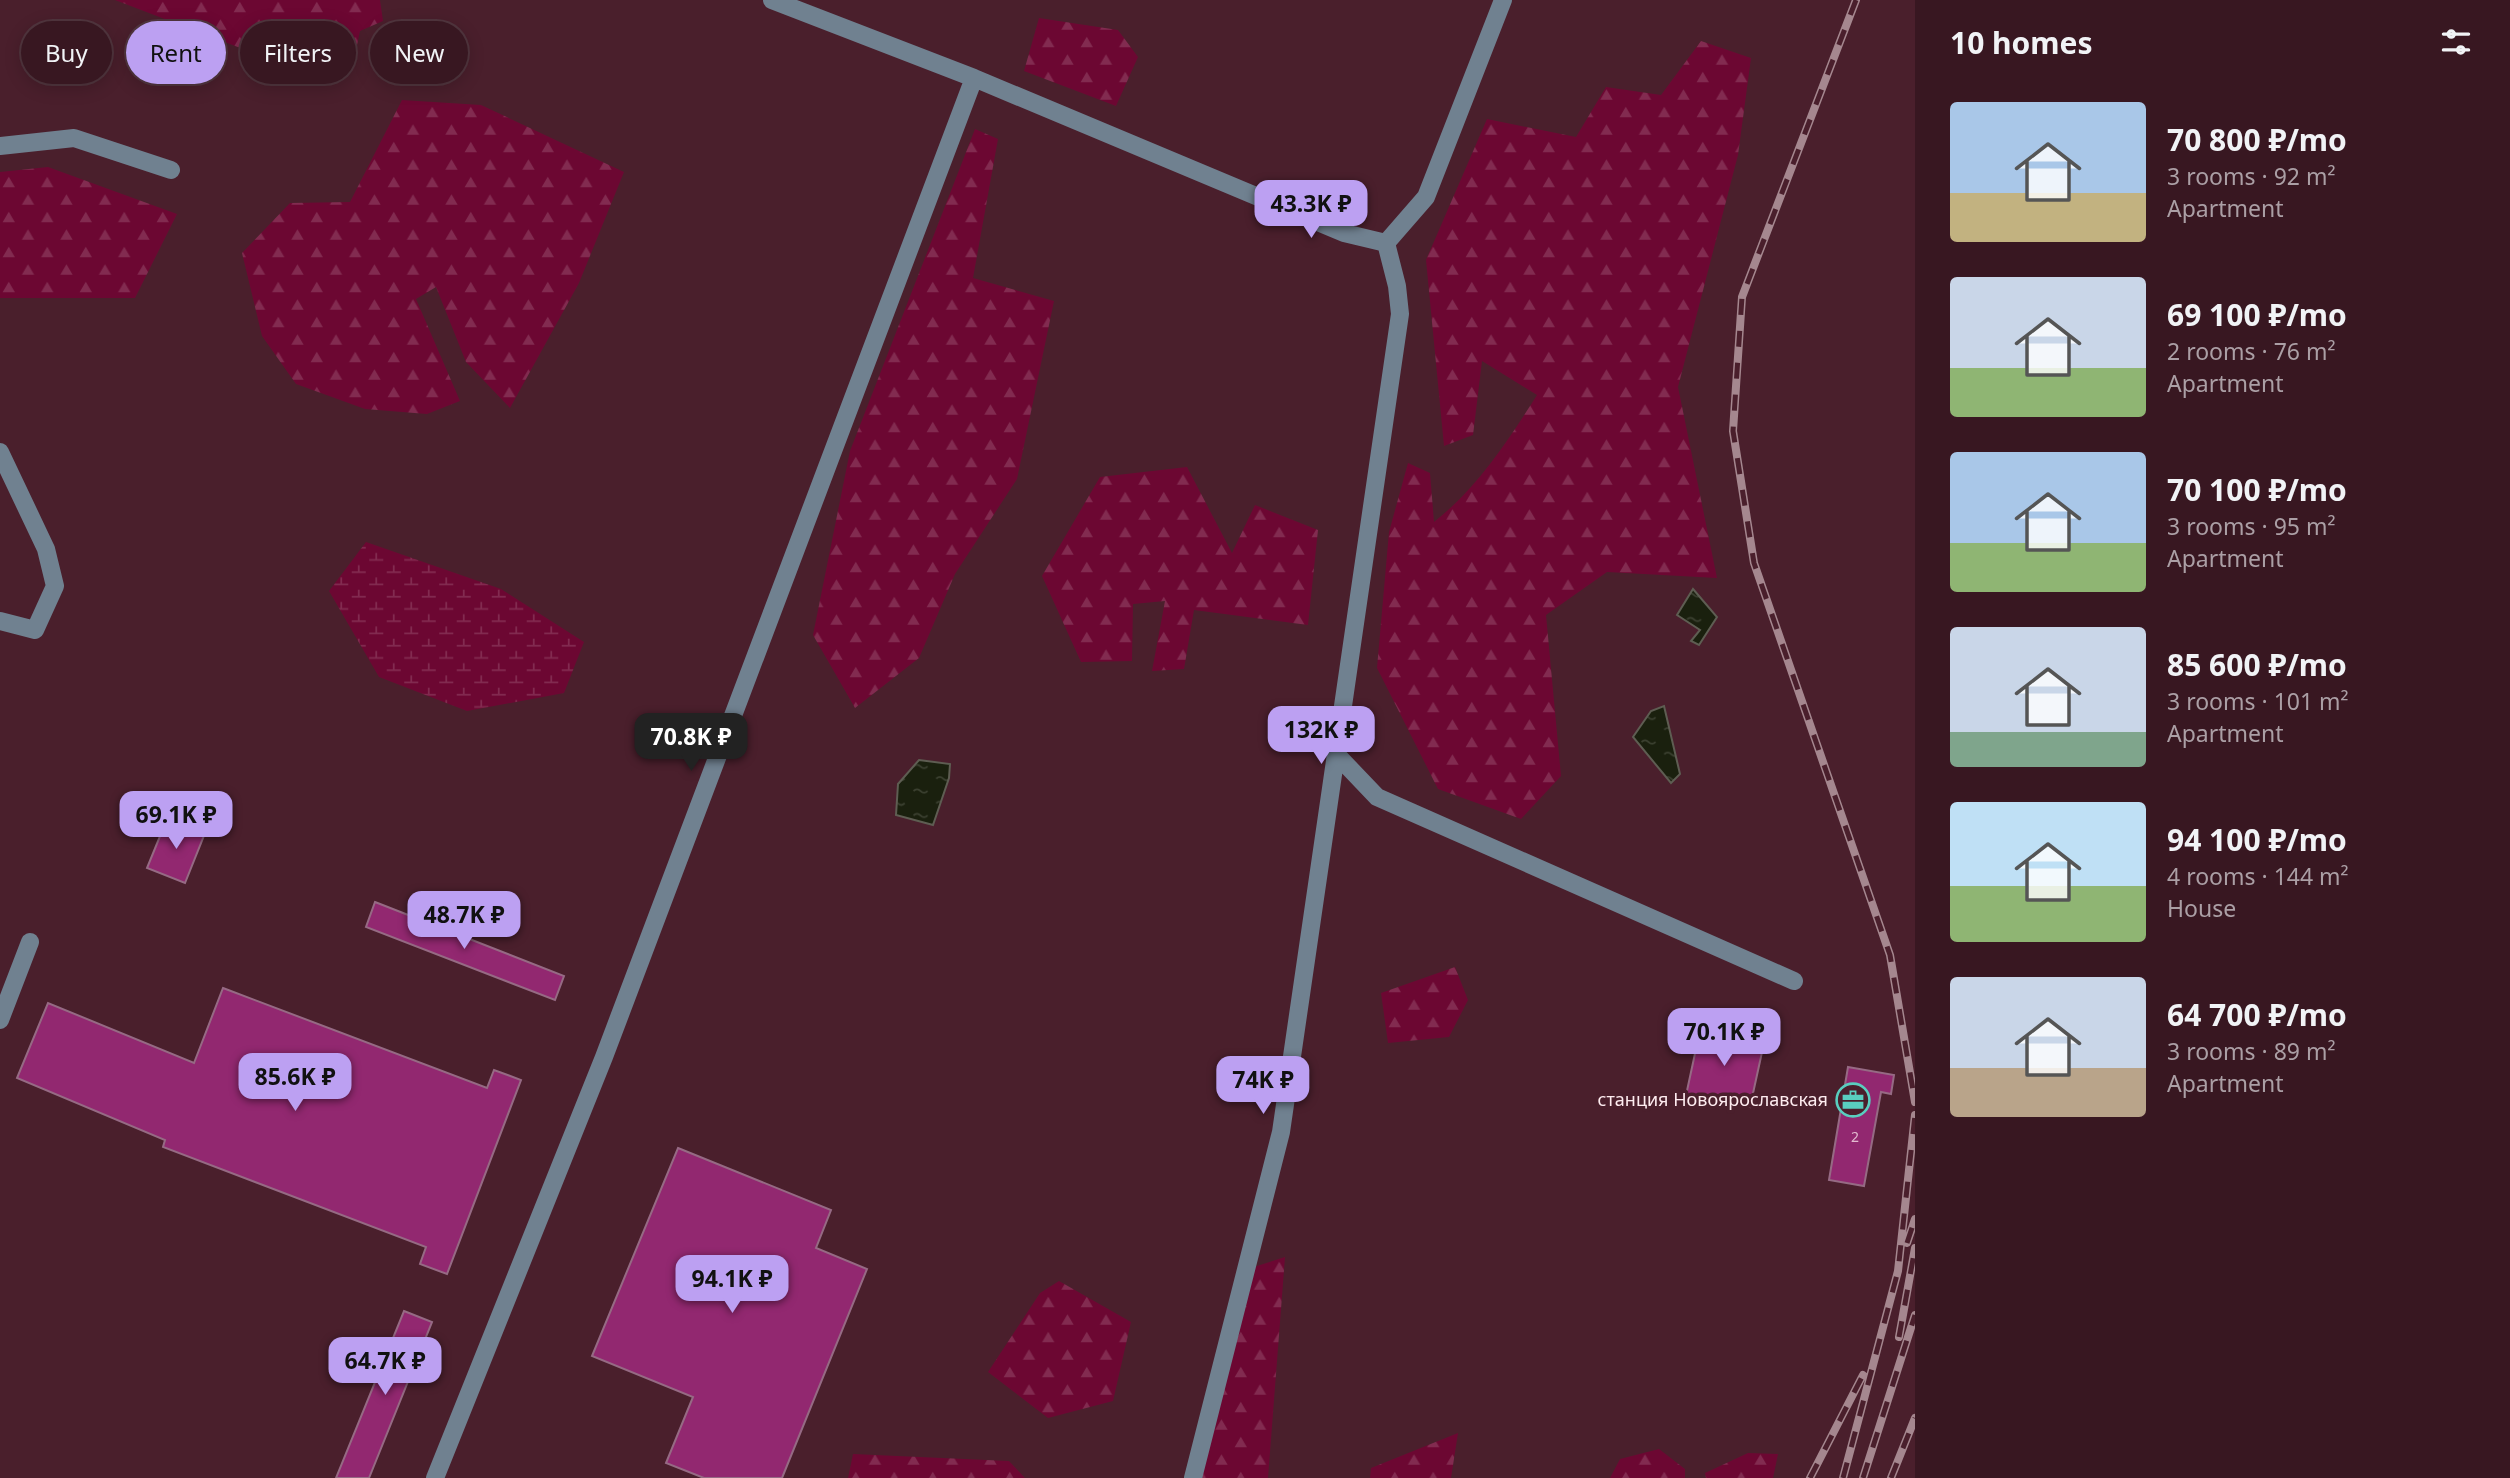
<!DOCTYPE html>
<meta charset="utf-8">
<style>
body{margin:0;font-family:"Noto Sans",sans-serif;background:#43242e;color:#f1f3f6;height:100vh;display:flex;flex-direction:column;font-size:26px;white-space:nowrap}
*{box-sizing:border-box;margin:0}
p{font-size:23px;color:#ab9fa5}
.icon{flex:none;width:38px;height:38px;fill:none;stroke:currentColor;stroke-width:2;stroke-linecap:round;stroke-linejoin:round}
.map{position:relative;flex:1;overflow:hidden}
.panel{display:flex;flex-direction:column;background:#381721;width:595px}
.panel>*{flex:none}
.hud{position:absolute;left:21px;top:21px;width:665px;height:63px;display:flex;gap:14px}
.price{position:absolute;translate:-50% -60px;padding:0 16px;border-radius:14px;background:#bca0f2;color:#111;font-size:23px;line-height:46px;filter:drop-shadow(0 2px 4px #0008)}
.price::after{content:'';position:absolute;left:50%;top:42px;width:21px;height:16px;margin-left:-10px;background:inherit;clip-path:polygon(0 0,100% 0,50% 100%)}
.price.current{background:#222;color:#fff}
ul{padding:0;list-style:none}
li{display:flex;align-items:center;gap:21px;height:175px;padding:0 35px}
li span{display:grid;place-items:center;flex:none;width:196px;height:140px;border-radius:7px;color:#555}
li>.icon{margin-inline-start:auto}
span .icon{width:84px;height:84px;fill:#fffc;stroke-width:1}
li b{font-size:30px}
h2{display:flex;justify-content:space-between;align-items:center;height:84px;padding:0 35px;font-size:30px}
.chip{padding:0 24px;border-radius:32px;background:#381721;box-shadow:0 4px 18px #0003,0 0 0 2px #52363f;font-size:24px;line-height:63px}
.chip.current{background:#bca0f2;color:#111}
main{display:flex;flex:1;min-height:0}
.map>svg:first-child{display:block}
.forest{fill:url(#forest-firs)}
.wetland{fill:url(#wetland-marsh)}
.water{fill:url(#water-ripples);stroke:#5e5d52;stroke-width:2}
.building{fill:#922870;stroke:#966a84;stroke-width:2}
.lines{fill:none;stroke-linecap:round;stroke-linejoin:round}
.minor{stroke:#708190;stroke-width:18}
.rail-casing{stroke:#a5878f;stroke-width:8}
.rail{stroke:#4a1f2c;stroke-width:5;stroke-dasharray:16;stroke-linecap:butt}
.labels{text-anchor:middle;stroke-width:7;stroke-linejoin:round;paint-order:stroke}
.number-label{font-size:14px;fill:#e3bbd0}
.poi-label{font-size:18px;fill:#feecf0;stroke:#4a1f2c;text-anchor:end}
</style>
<main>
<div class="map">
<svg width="1915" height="1478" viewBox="0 0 1915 1478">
<defs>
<pattern id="forest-firs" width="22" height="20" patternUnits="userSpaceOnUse" patternTransform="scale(1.75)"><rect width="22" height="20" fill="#6c0732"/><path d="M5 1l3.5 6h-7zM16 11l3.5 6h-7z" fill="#822b50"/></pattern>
<pattern id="wetland-marsh" width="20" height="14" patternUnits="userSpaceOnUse" patternTransform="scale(1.75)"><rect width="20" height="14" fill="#6c0732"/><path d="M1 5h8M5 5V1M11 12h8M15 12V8" fill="none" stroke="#822b50"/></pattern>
<pattern id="water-ripples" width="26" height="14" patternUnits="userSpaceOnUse" patternTransform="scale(1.75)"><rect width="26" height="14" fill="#1a200e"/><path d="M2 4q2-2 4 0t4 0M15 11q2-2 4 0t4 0" fill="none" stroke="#3c4131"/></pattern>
</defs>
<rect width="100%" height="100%" fill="#4a1f2c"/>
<!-- forest -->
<path class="forest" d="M115,0H380L383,21L360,31L352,69L319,78Z
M1039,18L1118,30L1138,57L1116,106L1024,71Z
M1701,41L1751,58L1738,155L1678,387L1717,578L1607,572L1546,615L1561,776L1521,819L1438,789L1377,668L1389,532L1408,463L1430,473L1434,522C1478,487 1507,442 1537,395L1482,361L1473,435L1444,446L1426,260L1487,119L1576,137L1606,87L1661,95Z
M402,100L481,105L624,172L579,283L510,408L466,362L436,287L416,299L460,401L427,414L365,409L296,384L262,336L242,253L290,203L350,202Z
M975,129L998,139L973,278L1054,301L1017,479L955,574L919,658L855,708L813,635L850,451Z
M48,167L177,214L135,298H0V172Z
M1187,467L1232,553L1255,505L1318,530L1308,625L1194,610L1184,669L1152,671L1165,601L1133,604L1132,661L1081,662L1042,576L1100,477Z
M1455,967L1468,1000L1449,1037L1388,1043L1381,993Z
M1285,1257L1268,1478H1198L1241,1271Z
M1059,1281L1131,1322L1113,1401L1048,1418L988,1372L1040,1293Z
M1458,1433L1451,1478H1370L1371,1468Z
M1659,1449L1685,1469V1478H1610L1620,1459Z
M1748,1453L1778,1454L1773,1478H1706L1705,1473Z
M853,1454L1009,1461L1025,1478H848Z"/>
<!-- wetland -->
<path class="wetland" d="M366,542L501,589L584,642L564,693L467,711L379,677L329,591Z"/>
<!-- water -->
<path class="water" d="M1693,589L1717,617L1699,645L1691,641L1700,630L1677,615Z
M1664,706L1680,774L1671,783L1633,737L1651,711Z
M919,760L950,764L949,778L933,825L896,815L898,784Z"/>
<!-- building -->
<path class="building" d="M167,819L205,833L185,883L147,868Z
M375,902L564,976L555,1000L366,927Z
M223,988L487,1088L494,1070L521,1080L447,1274L420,1264L426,1247L163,1147L165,1140L17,1078L48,1003L194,1063Z
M1702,1021L1723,1025L1721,1034L1764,1043L1750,1107L1711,1098L1710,1105L1685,1100Z
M1848,1067L1894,1075L1891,1094L1881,1092L1864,1186L1829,1180Z
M678,1148L831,1210L816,1248L867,1269L782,1478H704L666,1463L693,1397L592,1356Z
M404,1311L432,1322L369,1478H336Z"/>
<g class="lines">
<!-- minor -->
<path class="minor" d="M772,0L974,78L1344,233L1386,243L1426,197L1503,0
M0,146L74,138L171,170
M1386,243L1397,286L1400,314L1336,754L1377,797L1794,981
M0,452L46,549L55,586L35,630L0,621
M0,1020L30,942
M435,1478L604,1057L974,78
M1193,1478L1281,1132L1336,754"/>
<defs>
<path id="rail" d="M1856,0L1742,297L1733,431L1754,563L1890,955L1915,1102
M1907,1243L1915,1219
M1899,1337L1915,1248
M1810,1478L1863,1375
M1843,1478L1898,1271L1915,1115
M1863,1478L1915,1315
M1891,1478L1915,1418"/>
</defs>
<!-- rail casing -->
<use href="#rail" class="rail-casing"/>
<!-- rail -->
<use href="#rail" class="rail"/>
</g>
<!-- icons -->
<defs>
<symbol id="office-ring" viewBox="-11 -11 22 22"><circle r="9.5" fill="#4a1f2c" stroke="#59cebf" stroke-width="1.5"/><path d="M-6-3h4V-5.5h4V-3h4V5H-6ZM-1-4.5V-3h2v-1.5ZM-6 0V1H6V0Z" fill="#59cebf"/></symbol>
</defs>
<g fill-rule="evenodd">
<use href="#office-ring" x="1834" y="1081" width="38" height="38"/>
</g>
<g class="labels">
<!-- number labels -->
<g class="number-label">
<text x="1855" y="1142">2</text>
</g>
<!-- poi labels -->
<g class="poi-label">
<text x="1828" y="1106">станция Новоярославская</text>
</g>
</g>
</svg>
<b class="price" style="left:1311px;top:240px">43.3K ₽</b>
<b class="price" style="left:1321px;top:766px">132K ₽</b>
<b class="price current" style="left:691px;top:773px">70.8K ₽</b>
<b class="price" style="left:176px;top:851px">69.1K ₽</b>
<b class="price" style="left:464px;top:951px">48.7K ₽</b>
<b class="price" style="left:1724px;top:1068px">70.1K ₽</b>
<b class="price" style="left:295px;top:1113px">85.6K ₽</b>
<b class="price" style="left:1263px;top:1116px">74K ₽</b>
<b class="price" style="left:732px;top:1315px">94.1K ₽</b>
<b class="price" style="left:385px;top:1397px">64.7K ₽</b>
<div class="hud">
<a class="chip">Buy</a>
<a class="chip current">Rent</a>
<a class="chip">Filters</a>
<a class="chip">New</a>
</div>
</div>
<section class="panel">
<h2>10 homes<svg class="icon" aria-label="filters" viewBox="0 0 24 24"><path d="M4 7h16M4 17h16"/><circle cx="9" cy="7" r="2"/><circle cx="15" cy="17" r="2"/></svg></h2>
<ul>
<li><span style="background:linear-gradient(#a9c7e8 65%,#c2b280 0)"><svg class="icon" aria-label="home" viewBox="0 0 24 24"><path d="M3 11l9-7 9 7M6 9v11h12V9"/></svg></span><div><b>70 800 ₽/mo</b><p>3 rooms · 92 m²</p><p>Apartment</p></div></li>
<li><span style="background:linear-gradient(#c9d6e8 65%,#8fb573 0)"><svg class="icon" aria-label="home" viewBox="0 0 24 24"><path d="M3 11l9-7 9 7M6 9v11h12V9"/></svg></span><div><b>69 100 ₽/mo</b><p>2 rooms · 76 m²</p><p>Apartment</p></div></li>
<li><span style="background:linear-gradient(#a9c7e8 65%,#8fb573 0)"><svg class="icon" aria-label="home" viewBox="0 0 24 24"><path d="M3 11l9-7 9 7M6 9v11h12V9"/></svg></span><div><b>70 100 ₽/mo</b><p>3 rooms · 95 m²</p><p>Apartment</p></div></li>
<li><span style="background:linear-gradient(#c9d6e8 75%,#7fa58c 0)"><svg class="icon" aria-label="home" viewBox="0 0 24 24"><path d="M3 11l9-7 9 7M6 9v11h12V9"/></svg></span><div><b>85 600 ₽/mo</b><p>3 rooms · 101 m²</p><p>Apartment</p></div></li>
<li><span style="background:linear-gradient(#bfe0f5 60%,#8fb573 0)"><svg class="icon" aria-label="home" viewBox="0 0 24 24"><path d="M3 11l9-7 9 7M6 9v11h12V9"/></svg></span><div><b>94 100 ₽/mo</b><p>4 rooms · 144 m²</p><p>House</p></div></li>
<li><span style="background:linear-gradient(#c9d6e8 65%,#b9a48a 0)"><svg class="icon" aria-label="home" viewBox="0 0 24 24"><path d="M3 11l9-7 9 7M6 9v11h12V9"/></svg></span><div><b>64 700 ₽/mo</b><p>3 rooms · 89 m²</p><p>Apartment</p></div></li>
</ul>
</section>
</main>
